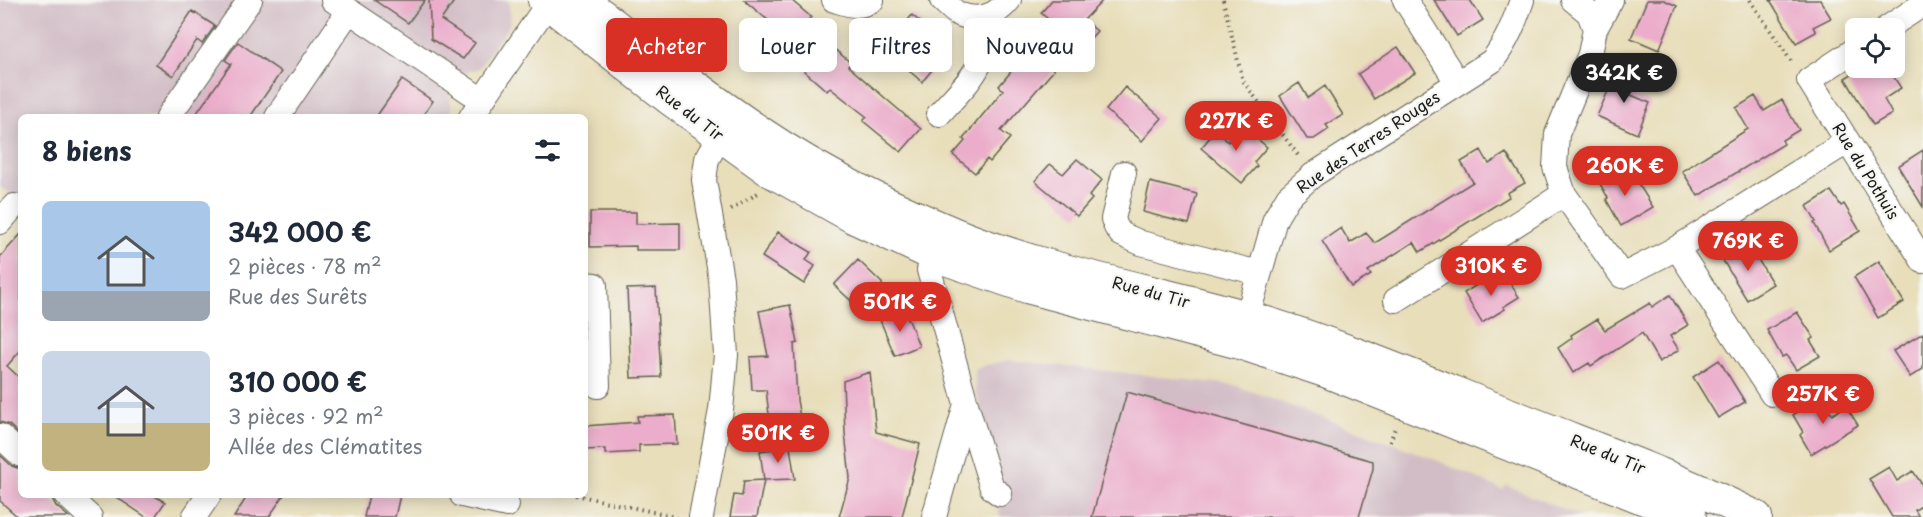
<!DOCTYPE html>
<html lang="fr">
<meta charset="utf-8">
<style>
body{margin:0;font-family:"Playpen Sans",sans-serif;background:#f6f6f7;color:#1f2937;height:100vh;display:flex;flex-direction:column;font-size:22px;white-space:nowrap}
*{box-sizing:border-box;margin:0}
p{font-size:20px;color:#747a83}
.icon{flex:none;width:33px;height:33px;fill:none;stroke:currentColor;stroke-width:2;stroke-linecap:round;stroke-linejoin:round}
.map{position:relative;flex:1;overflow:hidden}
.drawer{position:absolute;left:18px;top:114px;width:570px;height:384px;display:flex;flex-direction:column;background:#fff;border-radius:9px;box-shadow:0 3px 15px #0003}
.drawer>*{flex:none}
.hud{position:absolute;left:606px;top:18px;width:570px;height:54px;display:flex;gap:12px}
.controls{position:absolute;left:1845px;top:18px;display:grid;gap:12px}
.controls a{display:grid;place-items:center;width:60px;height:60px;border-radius:9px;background:#fff;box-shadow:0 3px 15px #0003;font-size:30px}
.price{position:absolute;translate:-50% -51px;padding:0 14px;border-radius:21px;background:#d93025;color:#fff;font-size:20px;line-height:39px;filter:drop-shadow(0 2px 3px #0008)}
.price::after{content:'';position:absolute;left:50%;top:36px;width:18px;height:14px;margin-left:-9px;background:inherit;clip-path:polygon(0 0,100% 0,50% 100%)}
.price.selected{background:#222;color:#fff}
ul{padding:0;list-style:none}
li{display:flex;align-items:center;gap:18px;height:150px;padding:0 24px}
li span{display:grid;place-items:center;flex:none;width:168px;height:120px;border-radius:9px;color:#555}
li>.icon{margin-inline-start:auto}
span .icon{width:72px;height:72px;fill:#fffc;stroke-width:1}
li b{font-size:26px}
h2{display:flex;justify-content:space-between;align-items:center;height:72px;padding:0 24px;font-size:26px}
.chip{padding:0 21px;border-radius:9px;background:#fff;box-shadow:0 3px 15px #0003;font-size:21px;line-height:54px}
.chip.selected{background:#d93025;color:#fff}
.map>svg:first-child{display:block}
.industrial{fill:#d2bdc6}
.building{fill:#ebadcb}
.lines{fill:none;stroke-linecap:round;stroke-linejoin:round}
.minor-casing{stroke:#636053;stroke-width:26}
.major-casing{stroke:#636053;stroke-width:34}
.path{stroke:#636053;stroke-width:4;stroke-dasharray:1.5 4.5;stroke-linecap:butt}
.minor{stroke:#fff;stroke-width:24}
.major{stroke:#fff;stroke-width:32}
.labels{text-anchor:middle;stroke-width:4.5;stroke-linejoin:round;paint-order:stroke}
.street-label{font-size:16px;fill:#1c1c1c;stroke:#f6f6f2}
</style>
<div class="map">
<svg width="1923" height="517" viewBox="0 0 1923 517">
<rect width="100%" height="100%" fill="#f6f6f2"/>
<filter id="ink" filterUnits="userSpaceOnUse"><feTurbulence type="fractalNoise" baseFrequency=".0167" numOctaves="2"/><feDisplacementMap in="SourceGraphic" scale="12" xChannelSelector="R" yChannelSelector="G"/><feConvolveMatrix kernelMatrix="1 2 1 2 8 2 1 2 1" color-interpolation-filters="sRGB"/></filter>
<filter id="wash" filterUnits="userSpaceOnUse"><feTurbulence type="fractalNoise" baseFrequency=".008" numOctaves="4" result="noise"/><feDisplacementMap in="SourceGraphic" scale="24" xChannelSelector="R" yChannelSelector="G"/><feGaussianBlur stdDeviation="1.35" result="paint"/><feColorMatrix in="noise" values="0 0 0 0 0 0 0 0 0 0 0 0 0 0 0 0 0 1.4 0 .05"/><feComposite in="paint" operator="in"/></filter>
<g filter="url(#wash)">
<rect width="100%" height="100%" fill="#e8deba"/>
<!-- industrial -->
<path class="industrial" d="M0,0H509L510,24L479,68L460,74L449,92L452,111L448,117H21V201L0,187Z
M1009,360L1234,385L1434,459L1503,490L1506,485L1581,517H999L1000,475L975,391V368Z"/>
<g id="blocks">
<!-- building -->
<path class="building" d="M374,0H425L408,23Z
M429,0H455L441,20L475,43L463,59L431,39Z
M744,0H791L811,17L805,24L851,63L848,66L921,129L901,152L863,121L867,117L830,88L827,91L804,71L814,59Z
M1052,0H1103L1084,20L1097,31L1082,48L1041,13Z
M1434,0H1470L1483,20L1457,36Z
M1647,0H1664L1677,6L1659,50L1631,38Z
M1770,0H1820L1831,18L1813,27L1816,32L1796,43Z
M192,11L215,26L202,44L197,40L173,76L156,65Z
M912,15L938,37L924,53L937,64L922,82L880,45L895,27L899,31Z
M238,42L281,72L250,117H194L231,64L225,60Z
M1398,47L1415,73L1374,99L1358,74Z
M1029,50L1054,70L1001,131L1010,138L990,162L987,159L975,173L953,155L965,141L963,139L1003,90L999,86Z
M1862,68H1888L1901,88L1884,99L1892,114L1873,125L1845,78Z
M1617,71L1637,80L1631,95L1650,103L1637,134L1597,116Z
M402,80L433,101L422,117H376Z
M1299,83L1308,98L1325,86L1343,115L1326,125L1329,129L1314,139H1307L1280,96Z
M1125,87L1162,118L1142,141L1106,110Z
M1755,96L1764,111L1782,100L1799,130L1782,140L1784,144L1698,196L1682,171L1748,129L1736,108Z
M1242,126L1267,147L1254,162L1257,166L1242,183L1201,148L1216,130L1228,142Z
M1481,150L1489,164L1506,153L1525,183L1507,193L1509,197L1420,252L1414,242L1368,271L1371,275L1351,287L1322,241L1341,228L1350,243L1366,233L1375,243L1473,182L1461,162Z
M1923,150V207L1898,166Z
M1077,159L1102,180L1089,196L1092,199L1077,216L1035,181L1050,164L1063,174Z
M1624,167L1633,182L1636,180L1653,207L1621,226L1606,199L1608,198L1599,182Z
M1150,182L1197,194L1189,224L1143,212Z
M1831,191L1841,206L1844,204L1860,231L1829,250L1814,223L1816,222L1807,206Z
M590,212H636V224L680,223V250H636V246L590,247Z
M778,232L811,252L806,260L815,266L804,284L762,257Z
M21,234V350L7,366L21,379V436L9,425L0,422V257Z
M1748,243L1773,284L1747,300L1722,259Z
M858,260L882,283V290L862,311L834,285Z
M1879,261L1904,302L1878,318L1854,277Z
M1503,272L1519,297L1503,307L1505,309L1482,323L1464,293L1486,279L1488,281Z
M656,288L661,377L631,378L627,289Z
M1670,295L1688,325L1670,336L1679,350L1659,362L1642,333L1591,366L1589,363L1573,373L1558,348L1572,338L1571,335L1597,319L1605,330L1650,303L1652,307Z
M790,305L798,343L794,344L797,400L803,435L772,439L766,390H752L750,357L768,356L759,311Z
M905,310L919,346L895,356L880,320Z
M1797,312L1814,338L1810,340L1820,356L1796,370L1786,355L1782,357L1767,330Z
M1923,333V369L1910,377L1893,351Z
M1719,360L1745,402L1718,418L1693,377Z
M870,372L876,432L920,444L902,517H839L850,478L845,433L843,381Z
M1127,392L1373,461V469L1359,517H1092Z
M1821,397L1832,415L1846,406L1858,425L1811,454L1800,435L1803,432L1793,415Z
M675,415L677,444L639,445V452L605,454V449L585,450V426L638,422L637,416Z
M790,447L795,479L764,480L760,451Z
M0,455L12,466L21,469V495H50L56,506L69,517H18L0,501Z
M1889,467L1897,481L1913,471L1923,486V505L1915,510L1919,517H1892L1869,479Z
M764,480L757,517H730L734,495L742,496L744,481Z
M113,495H153L165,502L155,517H146Z
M248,495H284L269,517H234Z
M369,495H400L395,517H364Z"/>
</g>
</g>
<g filter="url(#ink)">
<use href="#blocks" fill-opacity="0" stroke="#636053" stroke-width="1.5"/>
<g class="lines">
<defs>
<path id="minor" d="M333,0L482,100
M834,0C848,4 859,9 872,0
M942,0C948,5 954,13 961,15C980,22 997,15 1009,0
M1405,0L1457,82
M1573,0L1589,13L1595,29L1590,54L1557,134L1555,167L1564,194L1622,276L1677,248L1847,142
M1887,28L1919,7
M1595,29L1611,0
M1856,49L1809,80L1923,261
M939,114C968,81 992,65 984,18
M168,117L250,0
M277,117L349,11
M471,117L540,15L552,0
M1124,173L1113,219L1116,227L1121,234L1141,243L1259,273
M0,222L14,206
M1677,248L1772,394
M585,284L595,285L598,386
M1396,300L1564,194
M1243,332L1275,219L1288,197L1313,175L1492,61C1507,42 1514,23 1522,0
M966,404L992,488L1000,494
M0,436L21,455
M66,495L90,517
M462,495L507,505
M194,517L209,495
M701,517L721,410L726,355L721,279L704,180L707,159L728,122
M934,517L966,404L929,270L939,240"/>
<path id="major" d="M544,0L670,99L769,170L853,217L934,255L1027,287L1240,343L1325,371L1690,517
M582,0C642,46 701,93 764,135C823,175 889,206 955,234C1051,273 1155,290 1254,319C1343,346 1429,383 1516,417C1596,449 1678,478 1756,517"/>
</defs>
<!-- minor casing -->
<use href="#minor" class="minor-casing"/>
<!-- major casing -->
<use href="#major" class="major-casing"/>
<!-- path -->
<path class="path" d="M1223,0L1243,81L1300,158
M1750,0L1793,64
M731,210L758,193
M1390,442L1395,428
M576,495L676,517"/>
<!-- minor -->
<use href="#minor" class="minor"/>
<!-- major -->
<use href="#major" class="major"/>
</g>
</g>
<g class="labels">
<!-- street labels -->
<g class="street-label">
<text transform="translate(690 113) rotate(37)" y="6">Rue du Tir</text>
<text transform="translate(1368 142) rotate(-34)" y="6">Rue des Terres Rouges</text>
<text transform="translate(1866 171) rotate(58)" y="6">Rue du Pothuis</text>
<text transform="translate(1151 292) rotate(15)" y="6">Rue du Tir</text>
<text transform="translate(1608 454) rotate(22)" y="6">Rue du Tir</text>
</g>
</g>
</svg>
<div class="controls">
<a><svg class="icon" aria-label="locate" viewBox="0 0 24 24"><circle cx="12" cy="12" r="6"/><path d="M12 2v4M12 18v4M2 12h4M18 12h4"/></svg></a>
</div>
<b class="price selected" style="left:1624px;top:104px">342K €</b>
<b class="price" style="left:1236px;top:152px">227K €</b>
<b class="price" style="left:1625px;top:197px">260K €</b>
<b class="price" style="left:1748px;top:272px">769K €</b>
<b class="price" style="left:1491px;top:297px">310K €</b>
<b class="price" style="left:900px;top:333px">501K €</b>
<b class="price" style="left:1823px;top:425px">257K €</b>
<b class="price" style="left:778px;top:464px">501K €</b>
<div class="hud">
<a class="chip selected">Acheter</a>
<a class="chip">Louer</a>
<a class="chip">Filtres</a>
<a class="chip">Nouveau</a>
</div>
<section class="drawer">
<h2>8 biens<svg class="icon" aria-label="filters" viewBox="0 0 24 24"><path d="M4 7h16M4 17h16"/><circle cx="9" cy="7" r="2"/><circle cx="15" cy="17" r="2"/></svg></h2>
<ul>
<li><span style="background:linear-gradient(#a9c7e8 75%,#9aa5b1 0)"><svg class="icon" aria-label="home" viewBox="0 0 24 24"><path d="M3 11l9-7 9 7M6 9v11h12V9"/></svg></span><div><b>342 000 €</b><p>2 pièces · 78 m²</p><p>Rue des Surêts</p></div></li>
<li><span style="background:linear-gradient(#c9d6e8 60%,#c2b280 0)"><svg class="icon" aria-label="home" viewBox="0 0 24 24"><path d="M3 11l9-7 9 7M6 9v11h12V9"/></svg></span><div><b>310 000 €</b><p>3 pièces · 92 m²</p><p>Allée des Clématites</p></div></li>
</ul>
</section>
</div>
